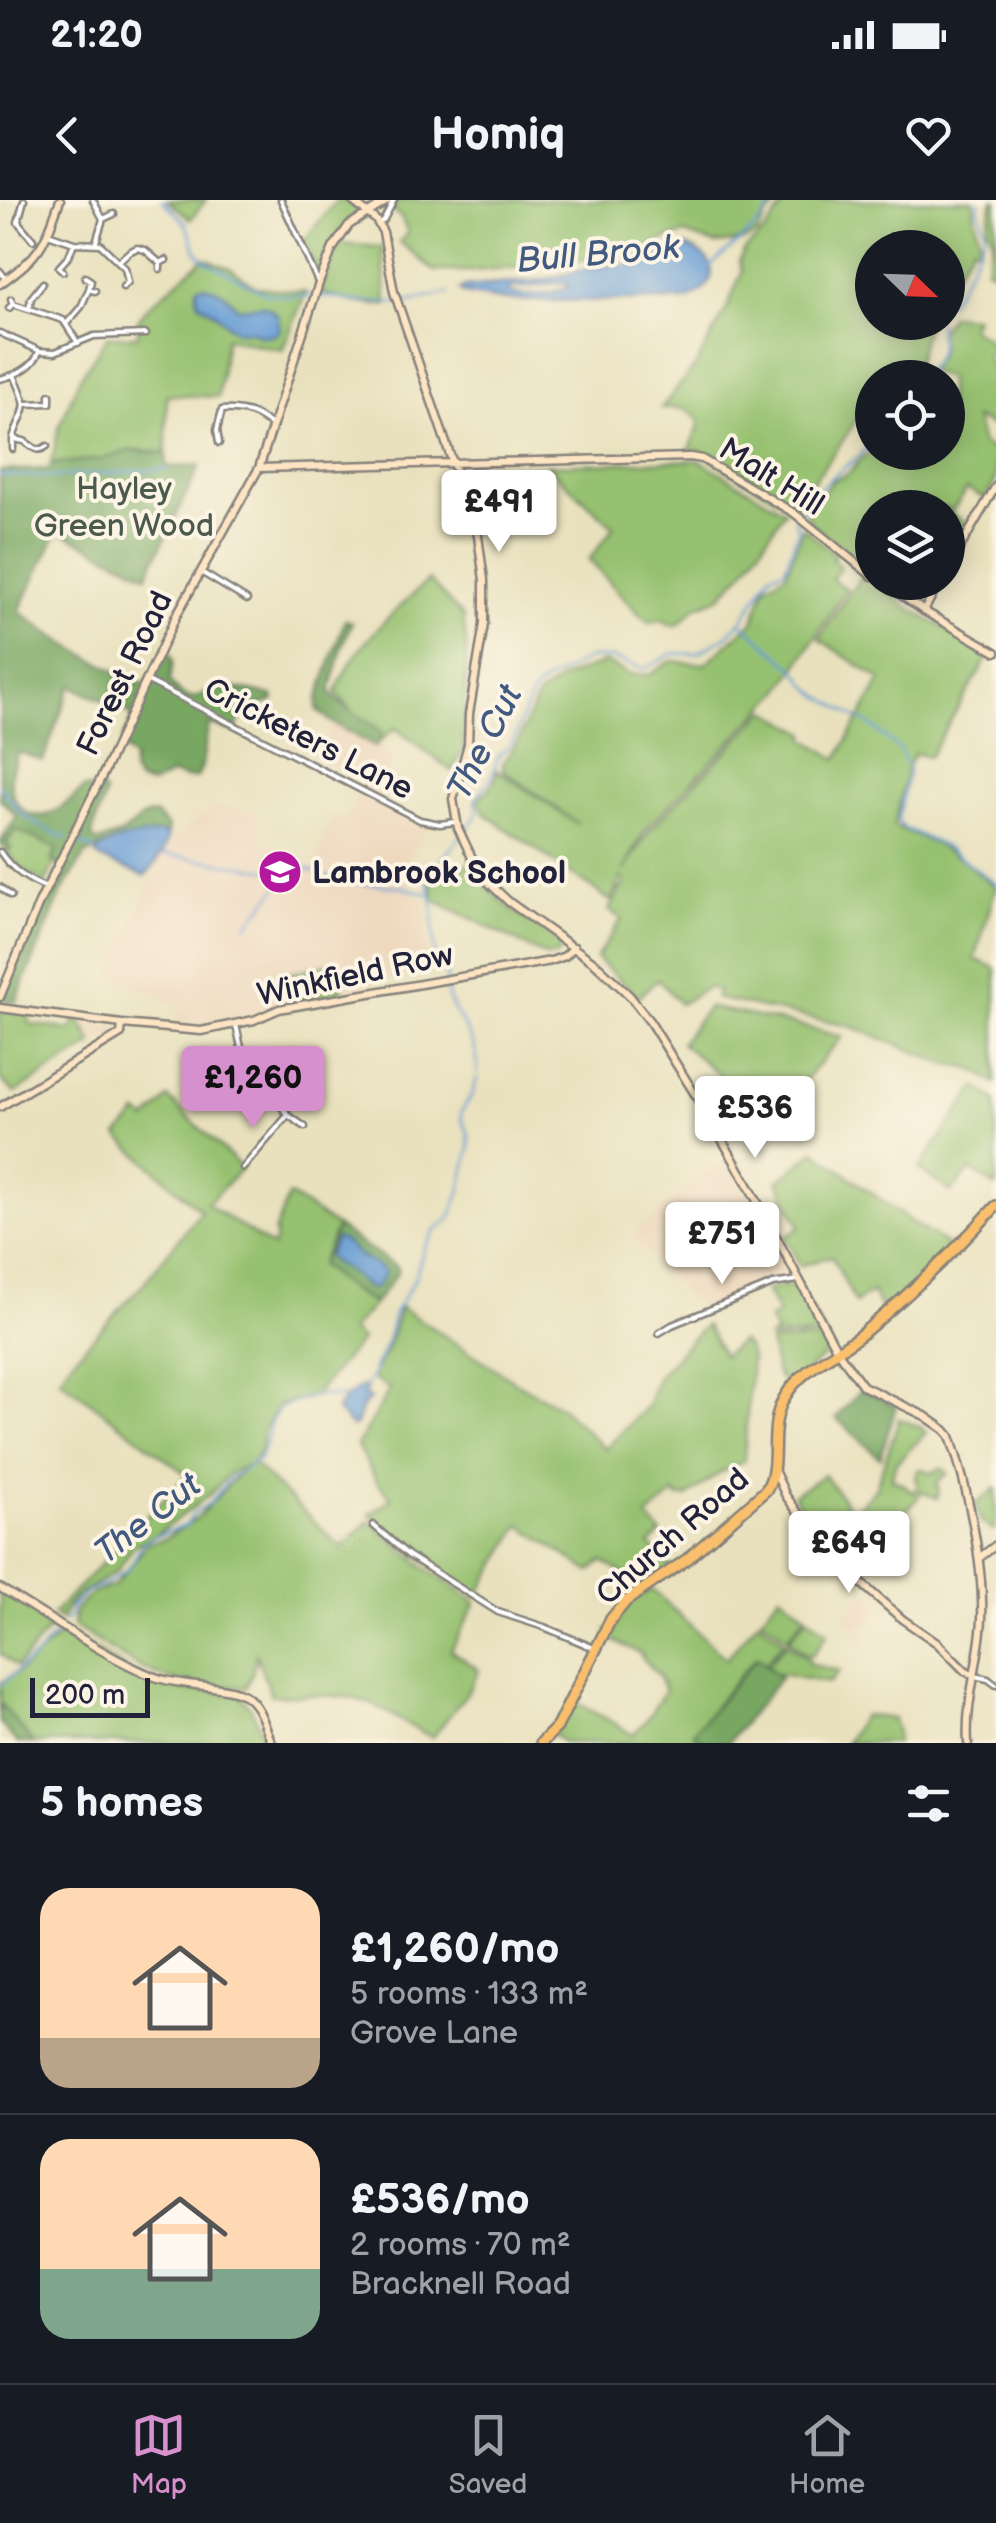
<!DOCTYPE html>
<meta charset="utf-8">
<style>
body{margin:0;font-family:"Balsamiq Sans",sans-serif;background:#20242c;color:#f1f3f6;height:100vh;display:flex;flex-direction:column;font-size:38px;white-space:nowrap}
*{box-sizing:border-box;margin:0}
p{font-size:32px;color:#9ea1a6}
.icon{flex:none;width:55px;height:55px;fill:none;stroke:currentColor;stroke-width:2;stroke-linecap:round;stroke-linejoin:round}
.map{position:relative;height:1543px;overflow:hidden}
.side{display:flex;flex-direction:column;background:#171b24;flex:1}
.side>*{flex:none}
.needle{width:65px;rotate:113deg}
.buttons{position:absolute;left:855px;top:30px;display:grid;gap:20px}
.buttons a{display:grid;place-items:center;width:110px;height:110px;border-radius:50%;background:#171b24;box-shadow:0 5px 25px #0003;font-size:50px}
.scale{position:absolute;left:30px;bottom:25px;width:120px;box-sizing:border-box;padding-left:10px;border:5px solid #22223b;border-top:0;font-size:28px;line-height:35px;white-space:nowrap;color:#22223b;-webkit-text-stroke:8px #fcf5e5;paint-order:stroke}
.price{position:absolute;translate:-50% -85px;padding:0 22px;border-radius:10px;background:#fff;color:#222;font-size:32px;line-height:65px;filter:drop-shadow(0 2px 5px #0008)}
.price::after{content:'';position:absolute;left:50%;top:60px;width:30px;height:22px;margin-left:-15px;background:inherit;clip-path:polygon(0 0,100% 0,50% 100%)}
.price.on{background:#d690ce;color:#111}
ul{padding:0;list-style:none}
li{display:flex;align-items:center;gap:30px;height:250px;padding:0 40px}
li+li{border-top:2px solid #363941}
li span{display:grid;place-items:center;flex:none;width:280px;height:200px;border-radius:30px;color:#555}
li>.icon{margin-inline-start:auto}
span .icon{width:120px;height:120px;fill:#fffc;stroke-width:1}
li b{font-size:42px}
h2{display:flex;justify-content:space-between;align-items:center;height:120px;padding:0 40px;font-size:42px}
.status{display:flex;justify-content:space-between;align-items:center;height:70px;padding:0 50px;background:#171b24;direction:ltr}
.status svg{height:28px;fill:currentColor}
header{display:flex;justify-content:space-between;align-items:center;height:130px;padding:0 40px;background:#171b24;font-size:45px;font-weight:600}
.tab-bar{display:flex;justify-content:space-around;align-items:center;height:140px;border-top:2px solid #363941;background:#171b24;font-size:28px;color:#9ea1a6}
.tab-bar a{display:grid;justify-items:center;gap:5px}
.tab-bar .on{color:#d690ce}
.map>svg:first-child{display:block}
.built{fill:#edd7bb}
.green{fill:#96c16f;stroke:#5c7255;stroke-width:2.5}
.forest{fill:#78a762;stroke:#4d644e;stroke-width:2.5}
.water{fill:#689dd4;stroke:#456088;stroke-width:2.5;fill-rule:evenodd}
.lines{fill:none;stroke-linecap:round;stroke-linejoin:round}
.stream{stroke:#689dd4;stroke-width:2.5}
.street-casing{stroke:#86827c;stroke-width:9}
.secondary-casing{stroke:#86827c;stroke-width:11}
.primary-casing{stroke:#86827c;stroke-width:14}
.street{stroke:#fff;stroke-width:4}
.secondary{stroke:#fde5c4;stroke-width:6}
.primary{stroke:#f9bf6c;stroke-width:9}
.labels{text-anchor:middle;stroke-width:8;stroke-linejoin:round;paint-order:stroke}
.street-label{font-size:32px;fill:#22223b;stroke:#fcf5e5}
.park-label{font-size:32px;fill:#4b5a4d;stroke:#fcf5e5}
.poi-label{font-size:32px;font-weight:bold;fill:#22223b;stroke:#fcf5e5;text-anchor:start}
.water-label{font-size:35px;font-style:italic;fill:#425980;stroke:#fcf5e5}
</style>
<div class="status"><b>21:20</b><svg viewBox="0 0 49 12"><path d="M0 12V9h3v3zM5 12V6h3v6zM10 12V3h3v9zM15 12V0h3v12zM26 1h20v11H26zM47 4h2v5h-2z"/></svg></div>
<header><svg class="icon" aria-label="back" viewBox="0 0 24 24"><path d="M15 5l-7 7 7 7"/></svg>Homiq<svg class="icon" aria-label="heart" viewBox="0 0 24 24"><path d="M12 20l-8-8c-3-5 5-10 8-4 3-6 11-1 8 4z"/></svg></header>
<div class="map">
<svg width="996" height="1543" viewBox="0 0 996 1543">
<rect width="100%" height="100%" fill="#fcf5e5"/>
<filter id="ink" filterUnits="userSpaceOnUse"><feTurbulence type="fractalNoise" baseFrequency=".01" numOctaves="2"/><feDisplacementMap in="SourceGraphic" scale="20" xChannelSelector="R" yChannelSelector="G"/><feConvolveMatrix kernelMatrix="1 2 1 2 8 2 1 2 1" color-interpolation-filters="sRGB"/></filter>
<filter id="wash" filterUnits="userSpaceOnUse"><feTurbulence type="fractalNoise" baseFrequency=".0048" numOctaves="4" result="noise"/><feDisplacementMap in="SourceGraphic" scale="40" xChannelSelector="R" yChannelSelector="G"/><feGaussianBlur stdDeviation="2.25" result="paint"/><feColorMatrix in="noise" values="0 0 0 0 0 0 0 0 0 0 0 0 0 0 0 0 0 1.4 0 .05"/><feComposite in="paint" operator="in"/></filter>
<g filter="url(#wash)">
<rect width="100%" height="100%" fill="#e9e1bd"/>
<!-- built -->
<path class="built" d="M334,524L395,560L377,599L429,623L409,658L406,670L410,693L425,701L427,751L441,770L423,772L199,825L175,823L180,806L110,776L166,644L216,605L255,611L262,645L286,650L312,669L333,617L345,621L364,583L313,556Z
M81,822L119,826V832L108,839L106,837L93,844Z
M729,961L761,1014L793,1077L703,1109L682,1092L632,1036L695,980Z
M868,1393L881,1404L863,1432L866,1437L862,1443L854,1437L857,1429L843,1416Z"/>
<!-- green -->
<path class="green" d="M167,0H206L191,19Z
M337,0H345L363,13C336,27 331,45 318,72L302,43Z
M399,0H782L766,17L757,35L743,41L715,44L684,34L657,42L637,53L532,66L475,71H434L400,42L408,33L401,17L391,10Z
M788,0H974C972,20 980,28 980,48L973,46L948,84V48H872V122L927,123L916,165L907,171L893,166L884,177L872,178V195L846,236L794,308L723,267L701,251H689L700,223C688,206 680,207 661,208L696,165L728,106L742,71L739,62L745,49L762,35Z
M993,0H996V72L986,68L993,39L987,27Z
M340,44L382,47L387,105C362,105 343,101 320,92Z
M204,58L230,68L256,87L306,92L282,150L226,138L218,197L167,195L166,253L139,250L102,259L51,264L59,227L80,177L108,136H138V120L148,107Z
M950,115L975,117L971,128L993,142L987,160L996,175V228L975,218L982,244L996,252V280L985,299L967,289L951,313L970,326L952,354L948,351V308H872V371L810,322L806,314L834,279C860,274 853,257 873,252C887,248 930,252 948,252V178L927,171C938,158 944,150 938,134Z
M699,260L785,311L745,370L719,398L696,407L679,424L673,426L662,420L649,422L641,416L589,360L614,327L546,265Z
M803,327L835,354L832,359L841,367L832,379L847,389L781,490L645,630L623,672L649,631L766,510L806,533V539L837,559L881,480L819,439L863,373L909,408L990,454L929,557L915,553L908,566L894,626L934,643L964,661L996,687L975,759L996,768V883L972,869L943,863L853,827L715,798L718,790L708,787L680,804L658,779L638,797L596,758L622,719L609,710L625,681L621,678L611,701L485,614L477,598C488,593 496,583 497,570L578,624L503,570V563L518,541L539,494L565,477L605,462L629,474L649,475L671,461L705,464L753,422L766,385L786,374Z
M429,380L463,417L467,448L463,550L452,571L395,528L378,543L336,492C352,448 395,410 429,380Z
M16,629L57,649L52,661L55,663L45,684L20,667L7,652L10,648L6,643Z
M445,658L456,671L471,662C489,700 530,721 563,745L558,755L548,757L434,700L431,679Z
M336,762L343,791L291,803L284,775Z
M708,807L798,825L842,837L772,918L681,843Z
M0,811L30,814L29,824L72,830L74,820L81,822L93,844L15,893L0,879Z
M976,887L996,901V987L971,970L951,992L919,969Z
M168,898L242,968L207,1004L272,1047L275,1042V1030L289,995L337,1027L320,1065L344,1085L374,1104L351,1130L361,1140L314,1196L279,1205L264,1231L260,1253L252,1263L342,1348L369,1321L422,1366L476,1403L451,1450L479,1470L469,1490L433,1537C410,1529 391,1512 369,1503C342,1492 299,1496 271,1495L256,1455L253,1471L246,1488C220,1485 190,1486 165,1478C133,1467 102,1443 73,1426L75,1409L91,1394L115,1385L148,1343L164,1339L197,1318L247,1265L229,1274L208,1296L156,1335L134,1346L117,1371L77,1396L68,1406L61,1420L53,1414L187,1275L60,1179L67,1166L144,1083L201,1011L118,936L138,913L147,920Z
M815,951L911,1022L952,1048L883,1111L872,1092L855,1103L832,1056L800,1066L785,1037L800,1027L778,981Z
M791,1084L797,1085L824,1133L818,1135L770,1137L776,1133L769,1120L778,1114L766,1090Z
M400,1107L522,1186L561,1207L605,1249L647,1206L657,1178L692,1138L706,1125L723,1156L741,1141L748,1148L751,1158L744,1261L718,1274L687,1297H677L675,1293L647,1317L661,1333L650,1345L672,1368L639,1389L636,1381L602,1361L590,1372L520,1325L477,1397L414,1354L370,1314L392,1298L378,1283L357,1246L390,1189L375,1180L373,1174L386,1152Z
M825,1137L829,1145L826,1154L790,1186C772,1181 774,1157 770,1141L818,1139Z
M899,1219L922,1228L926,1233L895,1264L892,1279L903,1284L913,1292L918,1286L916,1278L918,1270L922,1269L932,1273L941,1268L948,1273L937,1282L939,1293L937,1298L921,1291L916,1301L855,1361L845,1362C823,1344 809,1319 793,1295L824,1275L849,1307L819,1332L823,1336L858,1308L876,1287Z
M996,1288V1328L993,1330L981,1322L975,1305Z
M652,1389L726,1459L758,1421L784,1441L765,1464L756,1457L730,1487L693,1533L705,1543H564L554,1535L574,1500C592,1514 615,1520 632,1535L645,1522L665,1491L658,1475L641,1456L642,1454L608,1438L607,1431L632,1401Z
M0,1391L54,1423L17,1467L0,1454Z
M780,1394L806,1415L787,1438L761,1418Z
M807,1417L828,1433L812,1455H807L788,1440Z
M64,1431L133,1473L164,1486L240,1495L251,1508L267,1543H33L0,1503V1483L21,1470Z
M786,1443L809,1460V1464L839,1471L829,1483L779,1474L777,1476L767,1466Z
M863,1515L893,1519L897,1531L896,1543H846Z"/>
<!-- forest -->
<path class="forest" d="M131,250L166,253L167,267L200,266L147,375L58,331L19,411C61,445 99,463 147,486L161,457L167,453L171,455L173,461L170,482C175,489 180,495 188,497C198,500 202,493 210,491C231,485 254,490 274,497L273,501L243,509L236,530L230,531L212,525L208,527L202,566L197,578H184L172,574L152,585L139,582L132,572L133,559L125,550L122,542L132,519L131,514L71,486L43,561L18,552C16,559 11,568 11,575C9,597 21,620 46,615C61,611 73,597 85,588L101,589L105,592C103,608 93,621 92,638L98,642L120,635L145,616L155,614L168,627L167,633L106,645L85,655L62,691L16,802L3,800L61,666L52,661L57,648L16,630L6,642L11,648L7,652L0,643L17,616L0,599V271L50,269L51,264L102,259Z
M345,420L352,422L343,444L330,491C341,509 366,518 382,532L380,541L375,547L334,524L317,510L318,499Z
M337,1027L398,1068L396,1075L374,1104L344,1085L320,1065Z
M861,1190L896,1206L880,1258L836,1218Z
M757,1457L780,1478L728,1543H706L693,1533Z
M0,1503L33,1543H17L0,1523Z"/>
<!-- water -->
<path class="water" d="M686,46C721,59 720,87 685,100L528,101L494,99L464,94L460,90L465,87L543,80L598,66L627,65ZM564,82L569,84L568,87C549,94 526,99 508,91L514,87H531Z
M202,85C210,88 219,89 226,95C231,99 232,104 238,108C257,108 263,98 278,116L280,130L275,135L262,136L251,131H237L229,126L215,113L199,103L197,98V87Z
M158,633L168,635C166,651 156,664 145,676L103,660L95,654C108,639 138,637 158,633Z
M336,1038C347,1041 348,1046 356,1053C364,1060 376,1064 385,1071C373,1103 365,1084 348,1071C340,1065 333,1064 327,1056Z
M362,1186L367,1188L364,1194L370,1199L362,1206L356,1225L352,1227L336,1210L345,1198Z"/>
<g class="lines">
<!-- stream -->
<path class="stream" d="M162,0L185,22L197,52L204,60L265,93L275,95L331,97L361,102L404,103L449,93
M708,68L758,25L778,0
M948,103C954,96 986,39 985,31C983,19 976,13 979,0
M921,178C940,154 942,152 938,122
M153,270L167,269
M0,275L51,277L150,270
M741,422L797,471L807,485L820,496L873,527L900,550L909,569L898,619L900,626L949,649L996,684
M0,585C21,617 32,625 67,638
M75,641L95,650
M162,654L279,672L309,669L321,675L354,683L401,687L428,694
M246,726L290,673
M477,873C481,843 459,824 449,799C445,788 447,778 447,767L434,752L433,701L427,679L475,618L478,611L475,600L492,577L498,557L512,542L532,494L541,484L590,458H612L644,469L672,454L698,453L728,435L744,418L771,373L784,370L799,329L795,320C805,306 814,291 828,281C844,267 860,258 872,241
M364,1187L372,1178L375,1166L386,1145L394,1114L414,1080L424,1049L434,1032L450,1019L460,993L470,947L468,932L462,920L461,912L472,895L477,878
M64,1421L71,1416L70,1408L87,1391L103,1386L129,1369L143,1343L153,1337L187,1325L194,1313L209,1304L229,1279L258,1260L266,1244L270,1224L279,1208L316,1195L344,1197
M0,1485L38,1454L60,1428"/>
</g>
</g>
<g filter="url(#ink)">
<g class="lines">
<defs>
<path id="street" d="M24,0L18,22L33,40
M93,0L103,19L96,42
M281,0L318,82
M103,19L114,14
M379,24L384,19L394,0
M48,34L74,43L100,44L125,68L128,82L123,87
M119,61L129,52L137,48L145,50L160,63
M160,69V63L166,60
M0,71L6,79
M63,71L59,67L69,56L74,43
M85,77L91,81L89,89
M13,104L63,120L78,143
M9,108L13,104L11,99
M29,109L31,98L43,83
M67,123L81,107L89,89L95,91
M0,133L40,151L55,152L94,136L146,134
M14,175C31,213 25,203 13,238C16,240 20,240 24,241C33,246 36,254 47,246
M0,179C16,175 33,168 39,152
M26,204L50,203V195
M219,243L217,230L222,210C233,209 250,211 259,217C264,220 268,223 273,225
M13,249V238
M201,372L247,400
M146,480L420,620L440,624L455,622
M0,652C12,670 27,680 47,688
M0,687L11,696
M236,825L243,856L288,915L305,927
M243,968L288,915
M659,1133L672,1125L773,1084L798,1080
M373,1325L408,1355L498,1412L544,1427L594,1448
M974,1476L988,1479L996,1485"/>
<path id="secondary" d="M351,0L376,20L383,32L394,92L478,336L484,380V424L469,514L468,544L453,599L458,628L473,660L489,683L509,702L595,763L630,796L650,822L708,915L751,990L838,1152L863,1186L925,1216L945,1230L950,1236C968,1288 984,1365 982,1419C980,1461 965,1501 968,1543
M0,84C41,54 43,48 60,0
M259,268L690,257L702,259L794,313L872,376
M948,368L996,286
M882,382L924,411L996,452
M924,411L939,382
M0,797L39,703L105,570L176,416L259,268L320,80L333,48L349,25L389,0
M0,808L122,824L201,831L254,820L279,809L551,761L565,756L574,747
M0,907L121,834L122,824
M773,1268L786,1296L829,1355L902,1419L937,1443L965,1471L974,1476
M979,1358L996,1345
M0,1388C48,1416 104,1457 155,1477C181,1487 227,1484 246,1496C261,1506 265,1528 272,1543"/>
<path id="primary" d="M541,1543L557,1527L611,1419L626,1401L686,1360L766,1290C783,1263 765,1228 786,1195C803,1167 839,1153 863,1133C911,1093 954,1052 996,1006"/>
</defs>
<!-- street casing -->
<use href="#street" class="street-casing"/>
<!-- secondary casing -->
<use href="#secondary" class="secondary-casing"/>
<!-- primary casing -->
<use href="#primary" class="primary-casing"/>
<!-- street -->
<use href="#street" class="street"/>
<!-- secondary -->
<use href="#secondary" class="secondary"/>
<!-- primary -->
<use href="#primary" class="primary"/>
</g>
</g>
<!-- icons -->
<defs>
<symbol id="school-disc" viewBox="-11 -11 22 22"><circle r="9.5" fill="#b5179e" stroke="#fcf5e5"/><path d="M0-5L7-2L0 1L-7-2ZM-4 1L0 2.5L4 1V4Q0 6-4 4Z" fill="#fff"/></symbol>
</defs>
<g fill-rule="evenodd">
<use href="#school-disc" x="255" y="647" width="50" height="50"/>
</g>
<g class="labels">
<!-- street labels -->
<g class="street-label">
<text transform="translate(772 276) rotate(32)" y="11">Malt Hill</text>
<text transform="translate(124 473) rotate(-64)" y="11">Forest Road</text>
<text transform="translate(309 538) rotate(27)" y="11">Cricketers Lane</text>
<text transform="translate(355 774) rotate(-12)" y="11">Winkfield Row</text>
<text transform="translate(672 1336) rotate(-41)" y="11">Church Road</text>
</g>
<!-- park labels -->
<g class="park-label">
<text x="124" y="299">Hayley<tspan x="124" dy="37">Green Wood</tspan></text>
</g>
<!-- poi labels -->
<g class="poi-label">
<text x="312" y="683">Lambrook School</text>
</g>
<!-- water labels -->
<g class="water-label">
<text transform="translate(598 53) rotate(-5)" y="12">Bull Brook</text>
<text transform="translate(484 542) rotate(-63)" y="12">The Cut</text>
<text transform="translate(147 1318) rotate(-38)" y="12">The Cut</text>
</g>
</g>
</svg>
<div class="buttons">
<a><svg class="needle" viewBox="-14 -14 28 28"><path d="M0-13l5 13h-10z" fill="#e53935"/><path d="M0 13l5-13h-10z" fill="#9ea1a6"/></svg></a>
<a><svg class="icon" aria-label="locate" viewBox="0 0 24 24"><circle cx="12" cy="12" r="6"/><path d="M12 2v4M12 18v4M2 12h4M18 12h4"/></svg></a>
<a><svg class="icon" aria-label="layers" viewBox="0 0 24 24"><path d="M12 4l9 5-9 5-9-5zM3 14l9 5 9-5"/></svg></a>
</div>
<div class="scale">200 m</div>
<b class="price" style="left:499px;top:355px">£491</b>
<b class="price on" style="left:253px;top:931px">£1,260</b>
<b class="price" style="left:755px;top:961px">£536</b>
<b class="price" style="left:722px;top:1087px">£751</b>
<b class="price" style="left:849px;top:1396px">£649</b>
</div>
<section class="side">
<h2>5 homes<svg class="icon" aria-label="filters" viewBox="0 0 24 24"><path d="M4 7h16M4 17h16"/><circle cx="9" cy="7" r="2"/><circle cx="15" cy="17" r="2"/></svg></h2>
<ul>
<li><span style="background:linear-gradient(#ffd9b3 75%,#b9a48a 0)"><svg class="icon" aria-label="home" viewBox="0 0 24 24"><path d="M3 11l9-7 9 7M6 9v11h12V9"/></svg></span><div><b>£1,260/mo</b><p>5 rooms · 133 m²</p><p>Grove Lane</p></div></li>
<li><span style="background:linear-gradient(#ffd9b3 65%,#7fa58c 0)"><svg class="icon" aria-label="home" viewBox="0 0 24 24"><path d="M3 11l9-7 9 7M6 9v11h12V9"/></svg></span><div><b>£536/mo</b><p>2 rooms · 70 m²</p><p>Bracknell Road</p></div></li>
</ul>
</section>
<nav class="tab-bar">
<a class="on"><svg class="icon" aria-label="map" viewBox="0 0 24 24"><path d="M3 6l6-2 6 2 6-2v14l-6 2-6-2-6 2zM9 4v14M15 6v14"/></svg>Map</a>
<a><svg class="icon" aria-label="saved" viewBox="0 0 24 24"><path d="M7 4h10v16l-5-4-5 4z"/></svg>Saved</a>
<a><svg class="icon" aria-label="home" viewBox="0 0 24 24"><path d="M3 11l9-7 9 7M6 9v11h12V9"/></svg>Home</a>
</nav>
